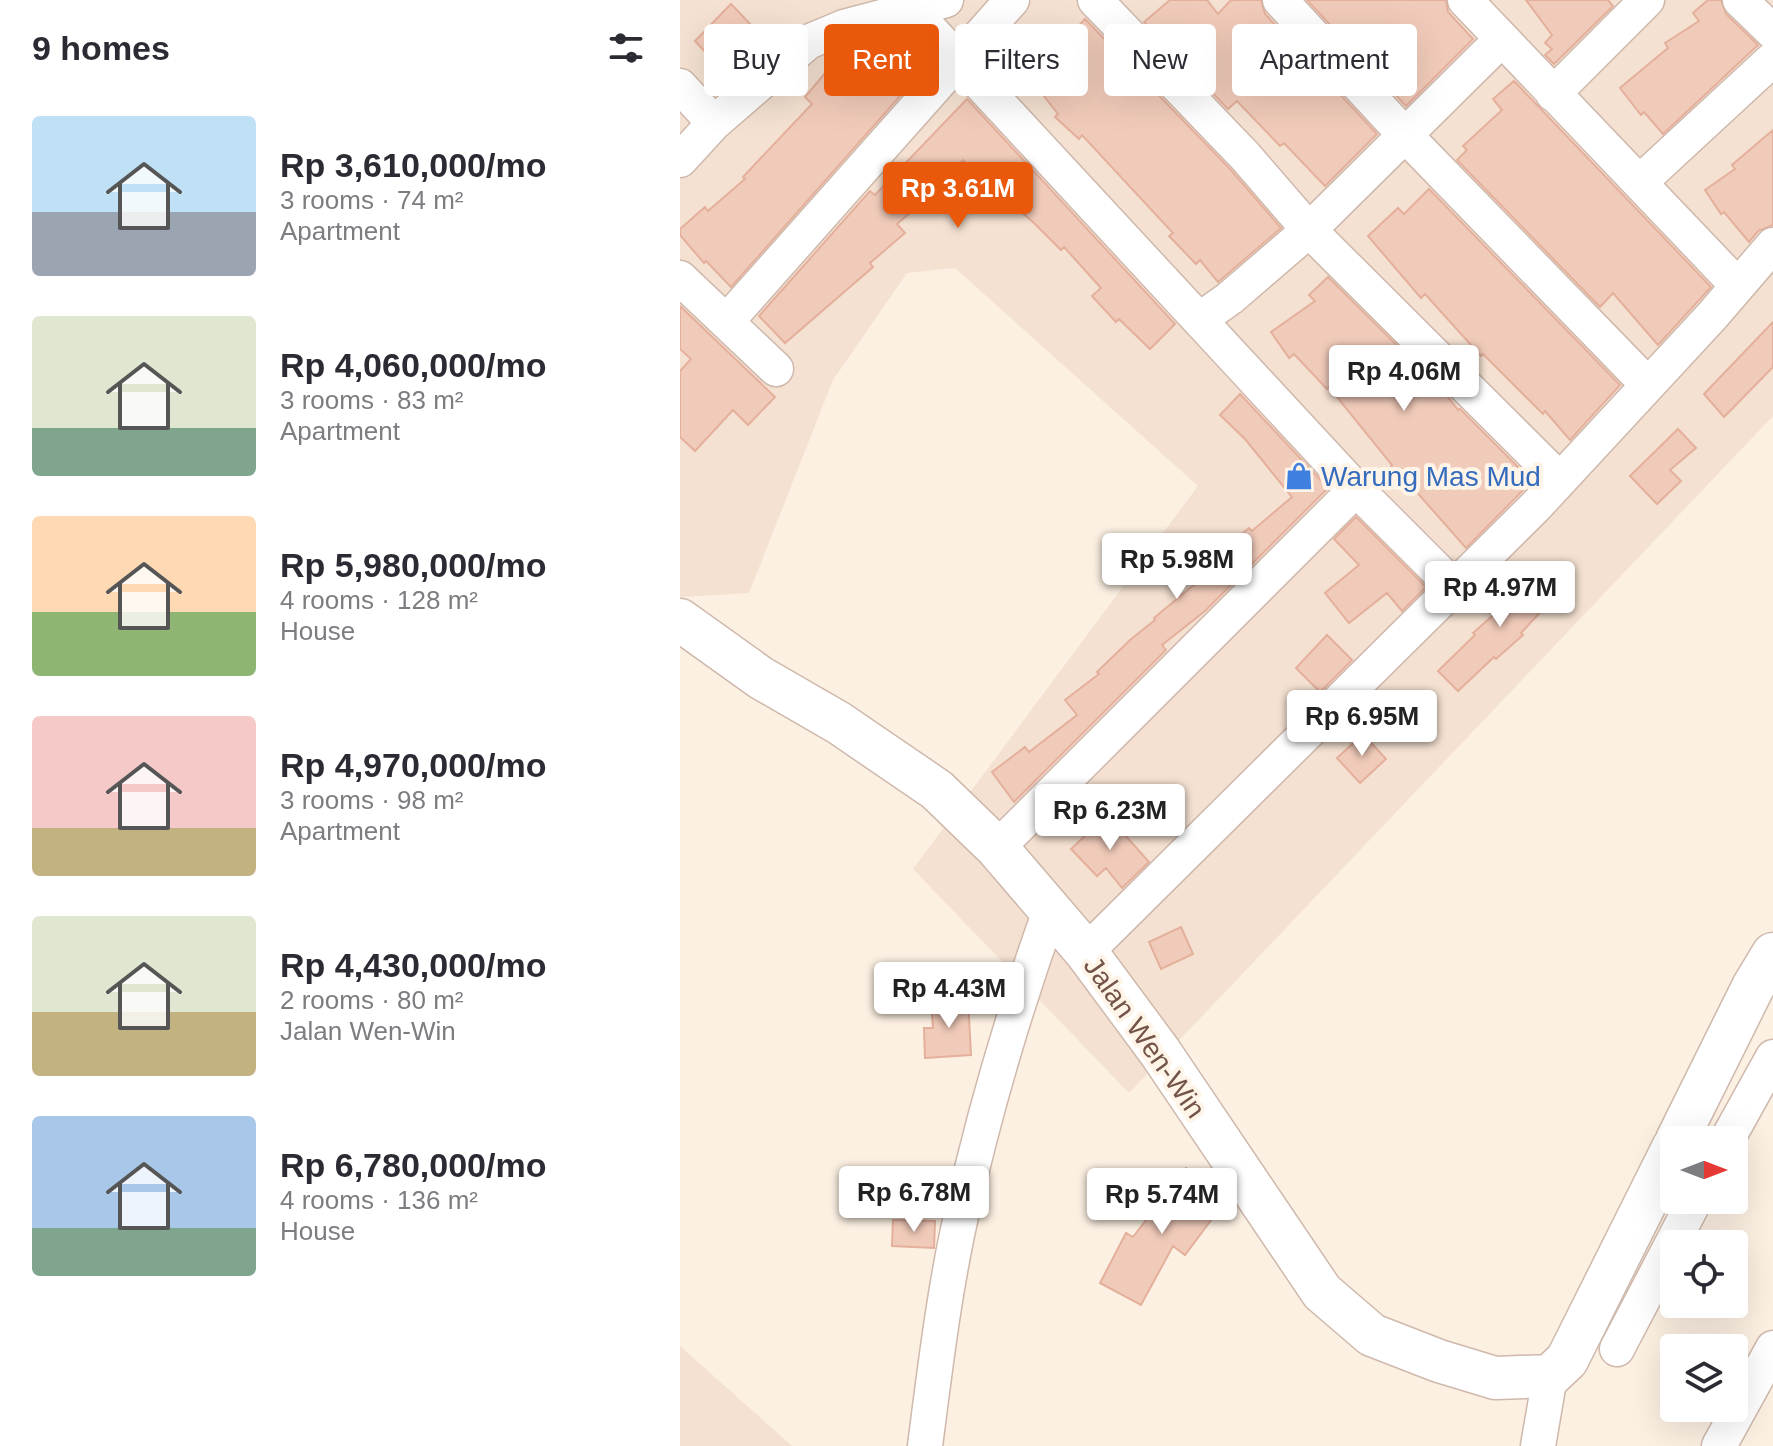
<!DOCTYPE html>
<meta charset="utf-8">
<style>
body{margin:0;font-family:Helvetica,sans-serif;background:#f7f7f7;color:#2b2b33;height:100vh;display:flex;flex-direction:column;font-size:30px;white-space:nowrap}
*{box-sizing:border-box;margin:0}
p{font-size:26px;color:#7c7c81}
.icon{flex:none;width:44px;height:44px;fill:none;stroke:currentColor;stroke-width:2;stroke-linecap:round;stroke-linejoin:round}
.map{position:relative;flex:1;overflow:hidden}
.drawer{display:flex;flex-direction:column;background:#fff;width:680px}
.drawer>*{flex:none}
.top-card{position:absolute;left:24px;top:24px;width:760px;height:72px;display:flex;gap:16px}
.needle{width:52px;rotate:90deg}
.tools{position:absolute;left:980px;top:1126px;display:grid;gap:16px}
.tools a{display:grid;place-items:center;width:88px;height:88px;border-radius:8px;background:#fff;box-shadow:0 8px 32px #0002;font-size:40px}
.price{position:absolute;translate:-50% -68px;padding:0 18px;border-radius:8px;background:#fff;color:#222;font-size:26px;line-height:52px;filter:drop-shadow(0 2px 4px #0008)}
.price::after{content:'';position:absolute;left:50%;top:48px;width:24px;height:18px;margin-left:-12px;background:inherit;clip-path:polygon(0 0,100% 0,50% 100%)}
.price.current{background:#ea580c;color:#fff}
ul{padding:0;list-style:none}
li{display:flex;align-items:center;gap:24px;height:200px;padding:0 32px}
li span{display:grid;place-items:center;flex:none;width:224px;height:160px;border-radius:8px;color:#555}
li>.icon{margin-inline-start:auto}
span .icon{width:96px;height:96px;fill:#fffc;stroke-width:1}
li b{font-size:34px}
h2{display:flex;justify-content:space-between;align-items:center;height:96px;padding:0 32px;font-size:34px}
.chip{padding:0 28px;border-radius:8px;background:#fff;box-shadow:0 8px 32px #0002;font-size:28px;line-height:72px}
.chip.current{background:#ea580c;color:#fff}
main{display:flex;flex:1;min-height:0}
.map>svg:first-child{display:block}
.residential{fill:#f4e1d1}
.building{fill:#f1cbba;stroke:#e4af9b;stroke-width:2}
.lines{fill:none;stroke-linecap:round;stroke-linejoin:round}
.minor-casing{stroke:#cfb8ac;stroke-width:37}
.tertiary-casing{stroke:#cfb8ac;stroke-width:45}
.minor{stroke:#fff;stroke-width:34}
.tertiary{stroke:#fff;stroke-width:42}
.labels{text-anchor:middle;stroke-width:8;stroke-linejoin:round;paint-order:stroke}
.shop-label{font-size:28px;fill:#366cbe;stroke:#fff4e8;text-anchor:start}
.street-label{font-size:28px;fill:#745449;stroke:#fff4e8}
</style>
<main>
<section class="drawer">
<h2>9 homes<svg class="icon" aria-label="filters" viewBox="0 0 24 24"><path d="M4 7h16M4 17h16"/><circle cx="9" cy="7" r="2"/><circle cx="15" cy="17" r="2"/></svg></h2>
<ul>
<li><span style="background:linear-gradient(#bfe0f5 60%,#9aa5b1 0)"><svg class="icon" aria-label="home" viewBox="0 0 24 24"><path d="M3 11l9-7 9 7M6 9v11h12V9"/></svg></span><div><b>Rp 3,610,000/mo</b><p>3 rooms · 74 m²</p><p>Apartment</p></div></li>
<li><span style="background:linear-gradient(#dfe7d0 70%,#7fa58c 0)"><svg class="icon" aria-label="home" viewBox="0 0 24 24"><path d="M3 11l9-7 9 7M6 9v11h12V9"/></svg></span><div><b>Rp 4,060,000/mo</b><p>3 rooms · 83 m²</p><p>Apartment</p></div></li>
<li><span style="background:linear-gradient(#ffd9b3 60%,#8fb573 0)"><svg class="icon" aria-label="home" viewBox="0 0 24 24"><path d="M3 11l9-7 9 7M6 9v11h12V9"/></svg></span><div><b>Rp 5,980,000/mo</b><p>4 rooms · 128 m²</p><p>House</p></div></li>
<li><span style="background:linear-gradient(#f6c9c9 70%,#c2b280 0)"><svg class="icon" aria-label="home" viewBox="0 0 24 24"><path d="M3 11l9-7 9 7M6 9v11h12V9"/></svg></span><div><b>Rp 4,970,000/mo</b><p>3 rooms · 98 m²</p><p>Apartment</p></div></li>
<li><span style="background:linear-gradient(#dfe7d0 60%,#c2b280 0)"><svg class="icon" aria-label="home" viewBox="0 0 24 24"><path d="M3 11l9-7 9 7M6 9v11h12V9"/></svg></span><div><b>Rp 4,430,000/mo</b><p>2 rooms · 80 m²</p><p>Jalan Wen-Win</p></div></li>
<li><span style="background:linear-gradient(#a9c7e8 70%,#7fa58c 0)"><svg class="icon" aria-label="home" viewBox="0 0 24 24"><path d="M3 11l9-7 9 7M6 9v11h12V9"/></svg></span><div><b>Rp 6,780,000/mo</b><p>4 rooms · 136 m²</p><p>House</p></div></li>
</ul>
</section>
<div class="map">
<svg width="1093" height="1446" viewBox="0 0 1093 1446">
<rect width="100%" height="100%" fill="#fcf0e2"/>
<!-- residential -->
<path class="residential" d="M0,0H1093V416L449,1093L233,869L518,486L275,268L227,273L153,380L69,593L0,597Z
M0,1346L112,1446H0Z"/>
<!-- building -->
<path class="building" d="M490,0H527L538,14L551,0H581L585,14L697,134L645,186L604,143L600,146L557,101L548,109L464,22Z
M627,0H766L768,12L793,39L726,106Z
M846,0H928L933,6L874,64L865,55L872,49L865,43L872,35Z
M1028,0H1041L1046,14L1078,45L983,134L964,112L961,115L940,88L988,48L985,43L1019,21L1013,13Z
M51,4L73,27L66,34L85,53L52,81L15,41Z
M405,19L550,169L601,228L538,282L520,260L516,264L489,236L493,233L402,135L399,139L375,117L378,114L344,71L393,32Z
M235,43L251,61L51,287L26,261L24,263L0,235V229L25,207L28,211L65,179L63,177L132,104L125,97L146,72L156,80L189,44L215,67Z
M834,81L1031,287L978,345L933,293L920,307L777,160L787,150L783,146L822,110L813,99Z
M287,99L495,324L470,349L439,319L436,322L412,296L421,288L384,247L381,250L355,224L283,160L248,192L251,195L217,224L225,233L190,263L193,267L105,343L79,316L190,191L195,195Z
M1093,130V225L1078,231L1069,242L1044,212L1041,214L1025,190L1055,169L1052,165Z
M749,189L940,385L890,440L865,411L863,414L803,354L801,356L745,294L741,298L688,236L718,208L724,214Z
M648,277L764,392L778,410L780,409L852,481L786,548L734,489L710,468L712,465L649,387L647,389L614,354L609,358L591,332L635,301L629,295Z
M0,306L95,397L68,425L53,410L15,451L0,437V371L11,359L0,349Z
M1093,322V367L1044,417L1024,394Z
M560,394L648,488L525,611L482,645L486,650L334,802L312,772L345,747L349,752L397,715L385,700L419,674L417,672L450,640L475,620L474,618L550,555L544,548L569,528L572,531L612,497L565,439L540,415Z
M998,429L1016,448L990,470L1001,481L977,504L950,476Z
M676,517L746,587L722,611L707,593L669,623L645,593L679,565L654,539Z
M850,567L878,593L841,633L843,635L816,659L814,657L778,691L758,671L795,635L793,633L826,604L821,599Z
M647,635L672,660L640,692L616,668Z
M715,698L732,715L710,736L693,719Z
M683,734L706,759L680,783L657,758Z
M427,815L469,862L442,888L426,868L417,876L391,849Z
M501,927L513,954L481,969L469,942Z
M288,999L291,1055L245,1058L244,1028H253L251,1002Z
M506,1168L546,1200L505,1255L493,1246L461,1305L420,1283L446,1233L453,1237Z
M213,1220L255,1221L254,1248L212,1246Z"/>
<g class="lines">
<defs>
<path id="minor" d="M415,0L565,156L629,230L880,480
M600,0L724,134L968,385
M785,0L1057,285
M1060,0L1093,32
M230,8L676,489L775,588
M0,86L34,123
M873,94L967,0
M0,160L34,123L128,42L164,27L266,0
M960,182L1093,59
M0,278L96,369
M519,320L550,298L629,230L821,40
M47,321L332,0
M317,848L676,489
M406,952L856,506L1032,316L1093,245
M1047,1140L1093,1057
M937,1349L1015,1200
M245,1446C255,1369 264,1292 281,1216C304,1113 334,1011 370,911
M858,1446L870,1376
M1039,1446L1093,1348"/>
<path id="tertiary" d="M0,620L81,678L159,723L257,790L317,848L406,952L480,1052L642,1292L692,1335L759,1361L815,1378L870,1376L887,1360L994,1146
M997,1140L1073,987L1093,954"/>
</defs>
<!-- minor casing -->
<use href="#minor" class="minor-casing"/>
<!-- tertiary casing -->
<use href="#tertiary" class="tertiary-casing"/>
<!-- minor -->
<use href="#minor" class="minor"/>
<!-- tertiary -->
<use href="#tertiary" class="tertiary"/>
</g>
<!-- icons -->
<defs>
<symbol id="shop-bare" viewBox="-9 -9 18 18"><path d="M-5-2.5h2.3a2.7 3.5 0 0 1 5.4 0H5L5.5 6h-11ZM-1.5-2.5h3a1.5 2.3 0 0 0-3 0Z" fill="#3f7fe0" stroke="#fff4e8" stroke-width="2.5" paint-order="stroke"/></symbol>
</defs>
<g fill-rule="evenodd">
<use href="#shop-bare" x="599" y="456" width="40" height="40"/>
</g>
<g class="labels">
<!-- shop labels -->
<g class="shop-label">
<text x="641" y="486">Warung Mas Mud</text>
</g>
<!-- street labels -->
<g class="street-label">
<text transform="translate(465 1037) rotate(55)" y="10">Jalan Wen-Win</text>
</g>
</g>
</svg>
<div class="tools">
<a><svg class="needle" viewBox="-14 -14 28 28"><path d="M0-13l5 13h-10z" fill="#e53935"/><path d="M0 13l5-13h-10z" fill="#7c7c81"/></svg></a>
<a><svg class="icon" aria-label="locate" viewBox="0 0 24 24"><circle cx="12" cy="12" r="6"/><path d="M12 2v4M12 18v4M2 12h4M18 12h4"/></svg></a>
<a><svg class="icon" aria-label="layers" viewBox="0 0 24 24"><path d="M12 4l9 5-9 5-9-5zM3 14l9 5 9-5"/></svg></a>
</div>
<b class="price current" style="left:278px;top:230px">Rp 3.61M</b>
<b class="price" style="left:724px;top:413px">Rp 4.06M</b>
<b class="price" style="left:497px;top:601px">Rp 5.98M</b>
<b class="price" style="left:820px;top:629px">Rp 4.97M</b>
<b class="price" style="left:682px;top:758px">Rp 6.95M</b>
<b class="price" style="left:430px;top:852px">Rp 6.23M</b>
<b class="price" style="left:269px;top:1030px">Rp 4.43M</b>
<b class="price" style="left:234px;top:1234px">Rp 6.78M</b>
<b class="price" style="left:482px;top:1236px">Rp 5.74M</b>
<div class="top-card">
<a class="chip">Buy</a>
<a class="chip current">Rent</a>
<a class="chip">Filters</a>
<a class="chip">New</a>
<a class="chip">Apartment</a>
</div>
</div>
</main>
